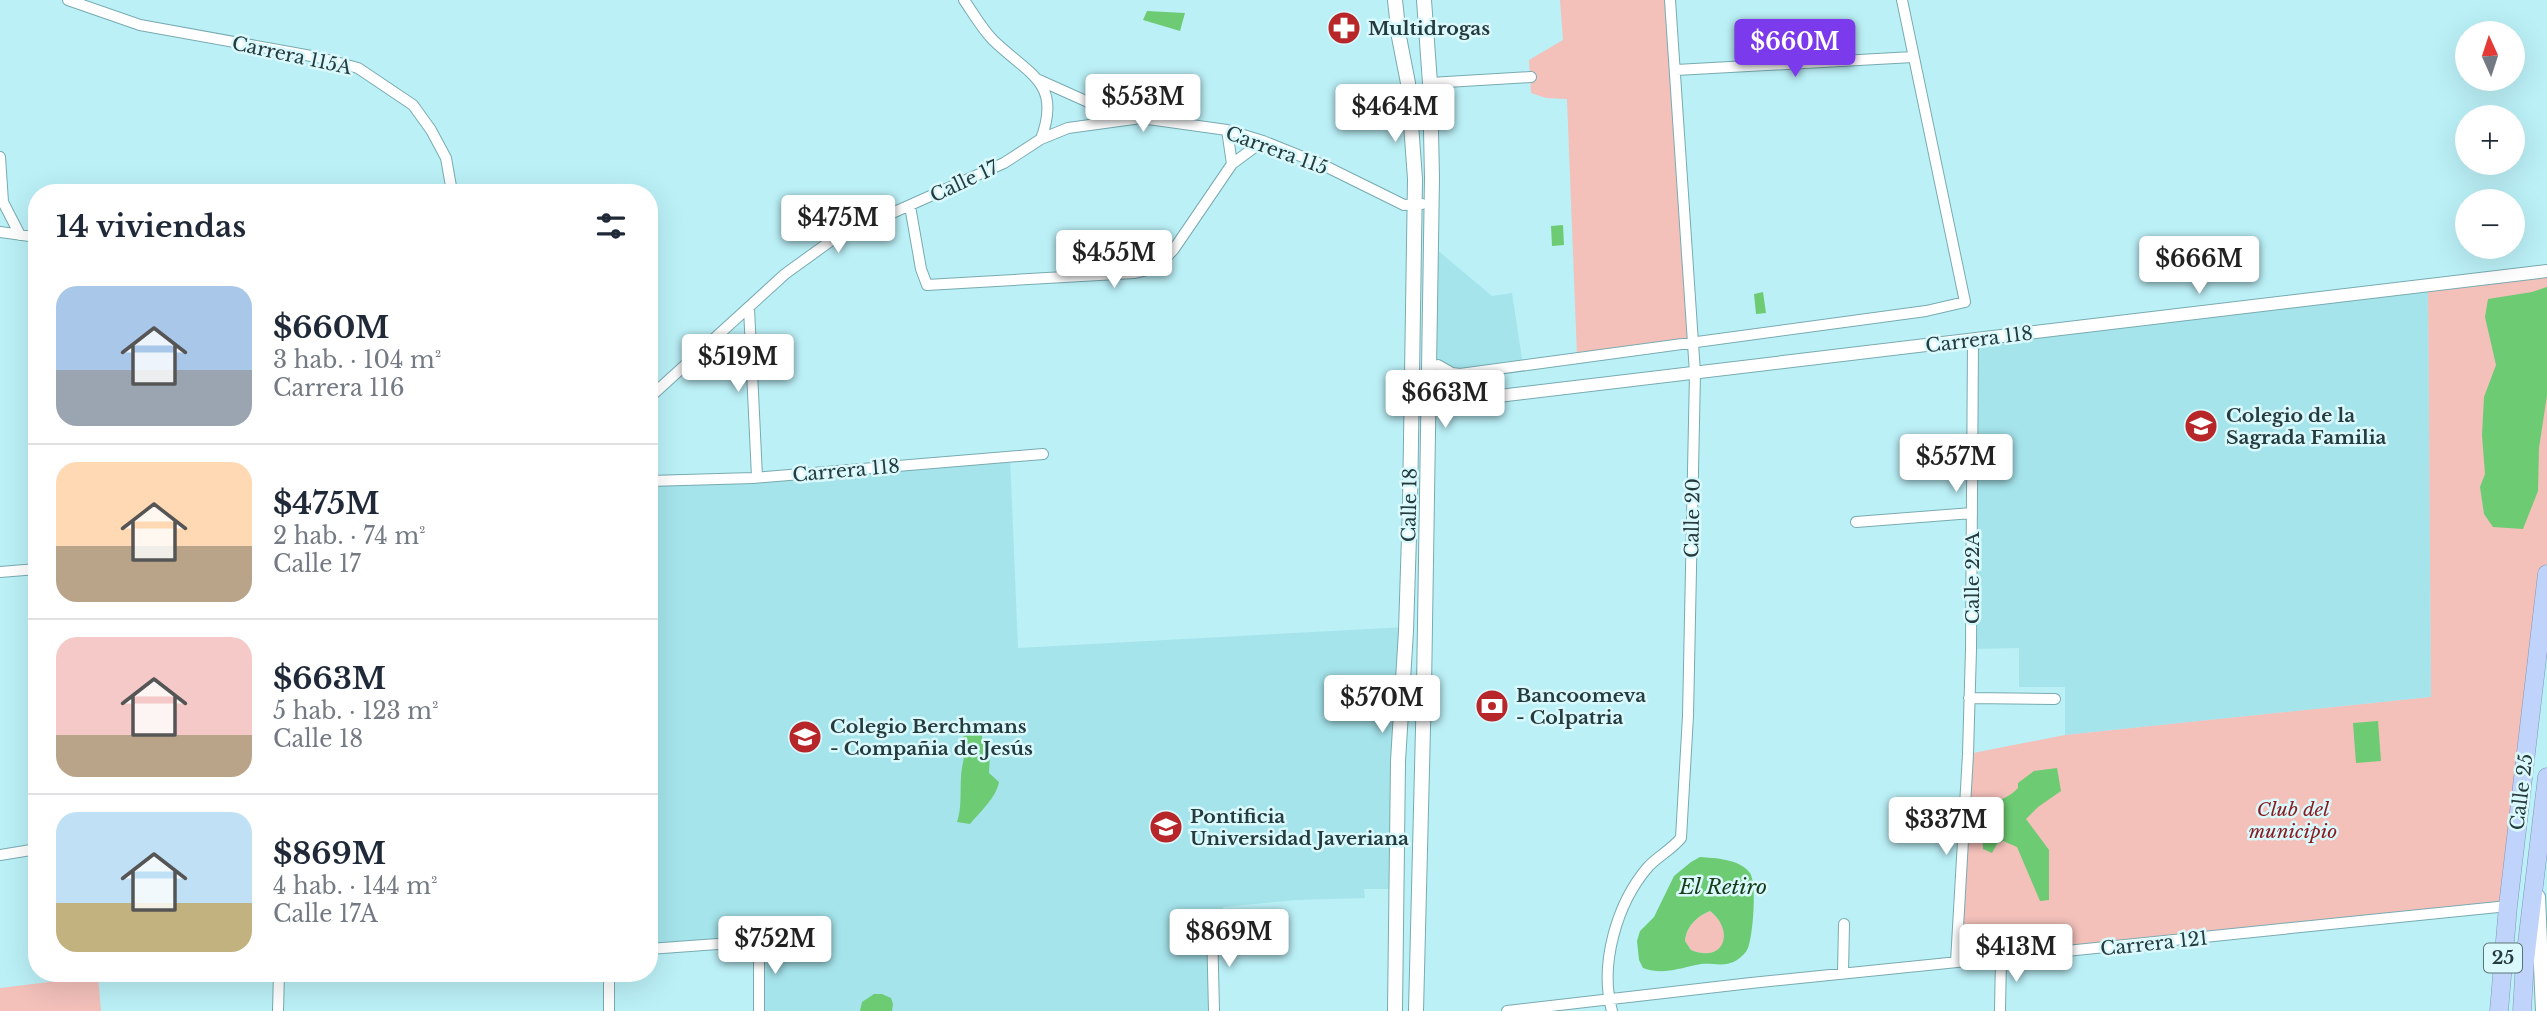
<!DOCTYPE html>
<html lang="es">
<meta charset="utf-8">
<style>
body{margin:0;font-family:"Libre Baskerville",serif;background:#f2f2f3;color:#1f2937;height:100vh;display:flex;flex-direction:column;font-size:26px;white-space:nowrap}
*{box-sizing:border-box;margin:0}
p{font-size:23px;color:#747a83}
.icon{flex:none;width:38px;height:38px;fill:none;stroke:currentColor;stroke-width:2;stroke-linecap:round;stroke-linejoin:round}
.map{position:relative;flex:1;overflow:hidden}
.panel{position:absolute;left:28px;top:184px;width:630px;height:798px;display:flex;flex-direction:column;background:#fff;border-radius:28px;box-shadow:0 7px 28px #0002}
.panel>*{flex:none}
.needle{width:46px;rotate:357deg}
.controls{position:absolute;left:2455px;top:21px;display:grid;gap:14px}
.controls a{display:grid;place-items:center;width:70px;height:70px;border-radius:50%;background:#fff;box-shadow:0 7px 28px #0002;font-size:35px}
.price{position:absolute;translate:-50% -60px;padding:0 16px;border-radius:7px;background:#fff;color:#222;font-size:23px;line-height:46px;filter:drop-shadow(0 2px 4px #0008)}
.price::after{content:'';position:absolute;left:50%;top:42px;width:21px;height:16px;margin-left:-10px;background:inherit;clip-path:polygon(0 0,100% 0,50% 100%)}
.price.selected{background:#7c3aed;color:#fff}
ul{padding:0;list-style:none}
li{display:flex;align-items:center;gap:21px;height:175px;padding:0 28px}
li+li{border-top:2px solid #e0e1e3}
li span{display:grid;place-items:center;flex:none;width:196px;height:140px;border-radius:21px;color:#555}
li>.icon{margin-inline-start:auto}
span .icon{width:84px;height:84px;fill:#fffc;stroke-width:1}
li b{font-size:30px}
h2{display:flex;justify-content:space-between;align-items:center;height:84px;padding:0 28px;font-size:30px}
.map>svg:first-child{display:block}
.built{fill:#a5e4eb}
.green{fill:#f3c0ba}
.water{fill:#6dcb73;fill-rule:evenodd}
.lines{fill:none;stroke-linecap:round;stroke-linejoin:round}
.minor-casing{stroke:#78abb1;stroke-width:12}
.tertiary-casing{stroke:#78abb1;stroke-width:14}
.secondary-casing{stroke:#78abb1;stroke-width:16}
.trunk-casing{stroke:#8097b7;stroke-width:19}
.minor{stroke:#fff;stroke-width:10}
.tertiary{stroke:#fff;stroke-width:12}
.secondary{stroke:#fff;stroke-width:14}
.trunk{stroke:#c0d3fa;stroke-width:18}
.labels{text-anchor:middle;stroke-width:5;stroke-linejoin:round;paint-order:stroke}
.shield{fill:#daf9fd;stroke:#5c7477;stroke-width:2}
.shield-label{font-size:18px;font-weight:bold;fill:#263b3e}
.poi-label{font-size:19px;font-weight:bold;fill:#263b3e;stroke:#daf9fd;text-anchor:start}
.street-label{font-size:19px;fill:#263b3e;stroke:#daf9fd}
.park-label{font-size:19px;font-style:italic;fill:#891b1e;stroke:#daf9fd}
.water-label{font-size:21px;font-style:italic;fill:#163b19;stroke:#daf9fd}
</style>
<div class="map">
<svg width="2547" height="1011" viewBox="0 0 2547 1011">
<rect width="100%" height="100%" fill="#bbf0f7"/>
<!-- built -->
<path class="built" d="M1430,244L1492,296L1512,293L1523,365L1445,370L1429,354Z
M2428,285L2431,697L2065,735V687H2019V648L1971,649L1973,339Z
M1010,457L1018,648L1406,627L1396,889H1364L1365,898L1296,900L1224,907L1215,914L1212,927L1214,1011H759V941L649,949V481Z"/>
<!-- green -->
<path class="green" d="M1560,0H1670L1694,342L1577,356L1567,99L1546,98L1531,93L1529,60L1563,40Z
M2547,271V574L2508,906L1956,962L1968,754L2065,735L2431,697L2428,285Z
M1710,911C1735,929 1727,964 1691,950L1685,941C1686,927 1697,916 1710,911Z
M98,976L101,1011H0V988Z"/>
<!-- water -->
<path class="water" d="M1147,11L1185,13L1180,31L1143,20Z
M1563,225L1564,245L1552,246L1551,226Z
M2547,287V395L2539,448L2538,491L2523,529L2493,527L2484,514L2480,487L2485,474L2482,435L2484,397L2496,365L2485,317L2488,299L2532,292Z
M1763,292L1766,313L1756,314L1754,294Z
M2378,721L2381,761L2356,763L2353,723Z
M972,729L982,732V743L990,754L989,773L999,782C996,798 980,812 970,824L957,822C962,807 960,793 961,777C962,759 967,759 962,738Z
M2057,768L2061,791L2038,807L2026,819L2049,850V900L2040,901L2017,847L2003,841L1997,844L1992,853L1983,849L1981,815C1993,799 2006,801 2018,788V783L2034,771Z
M1700,857C1715,858 1740,859 1750,873C1757,884 1753,935 1748,948C1746,953 1742,956 1737,960C1723,969 1711,961 1696,965C1677,969 1662,975 1643,968L1639,960L1637,941L1640,931L1654,917L1674,876L1691,862ZM1710,911C1735,930 1725,964 1691,950L1685,941C1686,927 1697,916 1710,911Z
M874,994H882L891,998L893,1004L892,1011H860L862,1002Z"/>
<g class="lines">
<defs>
<path id="minor" d="M68,0L140,25L317,57L358,68L413,105L431,130L446,158L452,192
M964,0C973,13 982,29 993,40C1029,75 1062,82 1041,139
M1676,70L1913,57
M1039,80L1097,106L1141,118L1227,130L1263,141L1323,165L1404,205L1422,204
M1430,83L1531,77
M1227,130L1232,164
M0,157L3,202L20,235
M910,206L921,269L927,285L1134,273C1152,270 1162,263 1174,249L1232,164L1263,141
M0,232L37,237
M749,308L757,477
M1438,365L1452,373L1460,374L1926,311L1965,302L1902,0
M649,398L785,274L832,240L1004,163L1041,139L1068,128L1141,118
M649,481L753,478L1043,454
M1856,522L1972,513
M0,572L37,569
M1969,698L2055,699
M0,855L37,849
M1212,927L1214,1011
M649,949L759,941V1011
M1956,962L1968,754L1971,649L1973,339
M609,973V1011
M1843,973L1844,924
M278,1011L279,973
M1507,1011L1751,983L2508,906
M1612,1011C1599,964 1617,903 1648,867C1658,856 1670,851 1681,838L1688,716L1695,373L1670,0
M2000,1011L2001,957"/>
<path id="tertiary" d="M1411,404L1448,402L2547,271"/>
<path id="secondary" d="M2538,897L2543,1011
M1395,1011L1398,761L1406,631L1410,505L1415,179L1408,83L1399,37L1395,0
M1416,1011L1424,688L1432,178L1430,83L1424,0"/>
<path id="trunk" d="M2499,1011L2508,906L2547,574
M2522,1011L2525,960L2547,777"/>
</defs>
<!-- minor casing -->
<use href="#minor" class="minor-casing"/>
<!-- tertiary casing -->
<use href="#tertiary" class="tertiary-casing"/>
<!-- secondary casing -->
<use href="#secondary" class="secondary-casing"/>
<!-- trunk casing -->
<use href="#trunk" class="trunk-casing"/>
<!-- minor -->
<use href="#minor" class="minor"/>
<!-- tertiary -->
<use href="#tertiary" class="tertiary"/>
<!-- secondary -->
<use href="#secondary" class="secondary"/>
<!-- trunk -->
<use href="#trunk" class="trunk"/>
</g>
<!-- icons -->
<defs>
<symbol id="pharmacy-disc" viewBox="-11 -11 22 22"><circle r="9.5" fill="#b7272a" stroke="#daf9fd"/><path d="M-2-6h4v4h4v4h-4v4h-4v-4h-4v-4h4Z" fill="#fff"/></symbol>
<symbol id="school-disc" viewBox="-11 -11 22 22"><circle r="9.5" fill="#b7272a" stroke="#daf9fd"/><path d="M0-5L7-2L0 1L-7-2ZM-4 1L0 2.5L4 1V4Q0 6-4 4Z" fill="#fff"/></symbol>
<symbol id="bank-disc" viewBox="-11 -11 22 22"><circle r="9.5" fill="#b7272a" stroke="#daf9fd"/><path d="M-6-4H6V4H-6ZM0-2.3a2.3 2.3 0 1 0 0 4.6a2.3 2.3 0 1 0 0-4.6Z" fill="#fff"/></symbol>
<symbol id="university-disc" viewBox="-11 -11 22 22"><circle r="9.5" fill="#b7272a" stroke="#daf9fd"/><path d="M0-5L7-2L0 1L-7-2ZM-4 1L0 2.5L4 1V4Q0 6-4 4Z" fill="#fff"/></symbol>
</defs>
<g fill-rule="evenodd">
<use href="#pharmacy-disc" x="1325" y="9" width="38" height="38"/>
<use href="#school-disc" x="2182" y="407" width="38" height="38"/>
<use href="#bank-disc" x="1473" y="687" width="38" height="38"/>
<use href="#school-disc" x="786" y="718" width="38" height="38"/>
<use href="#university-disc" x="1147" y="808" width="38" height="38"/>
</g>
<g class="labels">
<!-- shield labels -->
<rect class="shield" x="2484" y="943.5" width="38" height="29" rx="5"/>
<g class="shield-label">
<text x="2503" y="964">25</text>
</g>
<!-- poi labels -->
<g class="poi-label">
<text x="1368" y="35">Multidrogas</text>
<text x="2226" y="422">Colegio de la<tspan x="2226" dy="22">Sagrada Familia</tspan></text>
<text x="1516" y="702">Bancoomeva<tspan x="1516" dy="22">- Colpatria</tspan></text>
<text x="830" y="733">Colegio Berchmans<tspan x="830" dy="22">- Compañia de Jesús</tspan></text>
<text x="1190" y="823">Pontificia<tspan x="1190" dy="22">Universidad Javeriana</tspan></text>
</g>
<!-- street labels -->
<g class="street-label">
<text transform="translate(292 55) rotate(12)" y="7">Carrera 115A</text>
<text transform="translate(1277 150) rotate(20)" y="7">Carrera 115</text>
<text transform="translate(964 181) rotate(-25)" y="7">Calle 17</text>
<text transform="translate(1979 339) rotate(-7)" y="7">Carrera 118</text>
<text transform="translate(846 470) rotate(-5)" y="7">Carrera 118</text>
<text transform="translate(1409 505) rotate(-89)" y="7">Calle 18</text>
<text transform="translate(1692 518) rotate(-89)" y="7">Calle 20</text>
<text transform="translate(1972 578) rotate(-90)" y="7">Calle 22A</text>
<text transform="translate(2521 792) rotate(-83)" y="7">Calle 25</text>
<text transform="translate(2154 943) rotate(-6)" y="7">Carrera 121</text>
</g>
<!-- park labels -->
<g class="park-label">
<text x="2293" y="816">Club del<tspan x="2293" dy="22">municipio</tspan></text>
</g>
<!-- water labels -->
<g class="water-label">
<text x="1723" y="894">El Retiro</text>
</g>
</g>
</svg>
<div class="controls">
<a><svg class="needle" viewBox="-14 -14 28 28"><path d="M0-13l5 13h-10z" fill="#e53935"/><path d="M0 13l5-13h-10z" fill="#747a83"/></svg></a>
<a>+</a>
<a>−</a>
</div>
<b class="price selected" style="left:1795px;top:79px">$660M</b>
<b class="price" style="left:1143px;top:134px">$553M</b>
<b class="price" style="left:1395px;top:144px">$464M</b>
<b class="price" style="left:838px;top:255px">$475M</b>
<b class="price" style="left:1114px;top:290px">$455M</b>
<b class="price" style="left:2199px;top:296px">$666M</b>
<b class="price" style="left:738px;top:394px">$519M</b>
<b class="price" style="left:1445px;top:430px">$663M</b>
<b class="price" style="left:1956px;top:494px">$557M</b>
<b class="price" style="left:1382px;top:735px">$570M</b>
<b class="price" style="left:1946px;top:857px">$337M</b>
<b class="price" style="left:1229px;top:969px">$869M</b>
<b class="price" style="left:775px;top:976px">$752M</b>
<b class="price" style="left:2016px;top:984px">$413M</b>
<section class="panel">
<h2>14 viviendas<svg class="icon" aria-label="filters" viewBox="0 0 24 24"><path d="M4 7h16M4 17h16"/><circle cx="9" cy="7" r="2"/><circle cx="15" cy="17" r="2"/></svg></h2>
<ul>
<li><span style="background:linear-gradient(#a9c7e8 60%,#9aa5b1 0)"><svg class="icon" aria-label="home" viewBox="0 0 24 24"><path d="M3 11l9-7 9 7M6 9v11h12V9"/></svg></span><div><b>$660M</b><p>3 hab. · 104 m²</p><p>Carrera 116</p></div></li>
<li><span style="background:linear-gradient(#ffd9b3 60%,#b9a48a 0)"><svg class="icon" aria-label="home" viewBox="0 0 24 24"><path d="M3 11l9-7 9 7M6 9v11h12V9"/></svg></span><div><b>$475M</b><p>2 hab. · 74 m²</p><p>Calle 17</p></div></li>
<li><span style="background:linear-gradient(#f6c9c9 70%,#b9a48a 0)"><svg class="icon" aria-label="home" viewBox="0 0 24 24"><path d="M3 11l9-7 9 7M6 9v11h12V9"/></svg></span><div><b>$663M</b><p>5 hab. · 123 m²</p><p>Calle 18</p></div></li>
<li><span style="background:linear-gradient(#bfe0f5 65%,#c2b280 0)"><svg class="icon" aria-label="home" viewBox="0 0 24 24"><path d="M3 11l9-7 9 7M6 9v11h12V9"/></svg></span><div><b>$869M</b><p>4 hab. · 144 m²</p><p>Calle 17A</p></div></li>
</ul>
</section>
</div>
